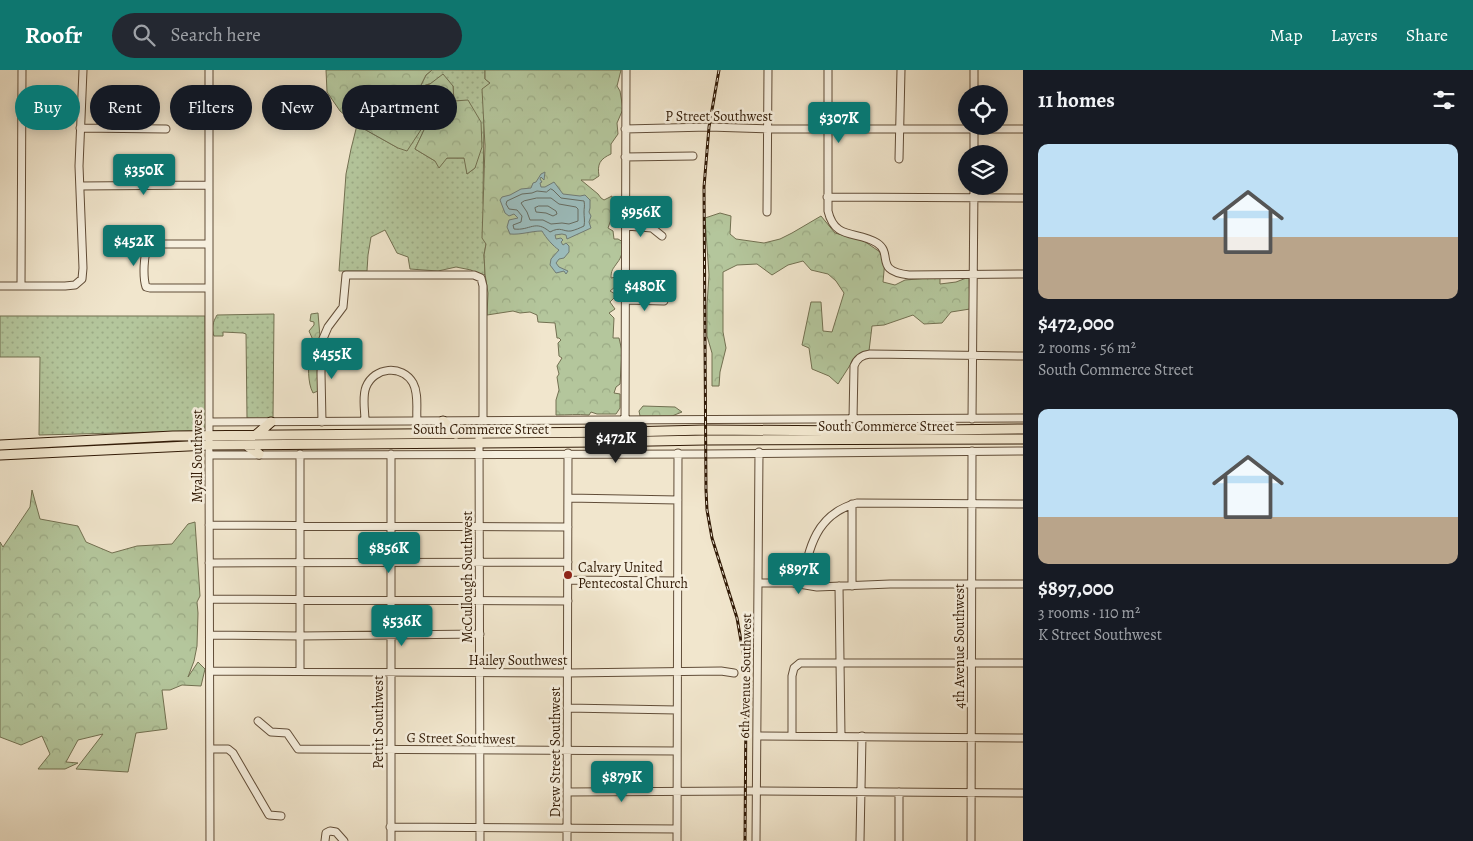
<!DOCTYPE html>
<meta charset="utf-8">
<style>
body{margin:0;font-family:Alegreya,serif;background:#242831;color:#f1f3f6;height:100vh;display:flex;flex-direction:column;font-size:19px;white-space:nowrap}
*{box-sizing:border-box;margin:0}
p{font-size:16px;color:#9ea1a6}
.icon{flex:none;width:28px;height:28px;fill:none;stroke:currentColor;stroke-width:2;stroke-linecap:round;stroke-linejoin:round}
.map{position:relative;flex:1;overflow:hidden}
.sheet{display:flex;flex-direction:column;background:#171b24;width:450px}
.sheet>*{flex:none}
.guide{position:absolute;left:15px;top:15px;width:475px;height:45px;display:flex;gap:10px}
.buttons{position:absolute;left:958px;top:15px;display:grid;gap:10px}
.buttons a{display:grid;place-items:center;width:50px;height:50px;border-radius:50%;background:#171b24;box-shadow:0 2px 12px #0003;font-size:25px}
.price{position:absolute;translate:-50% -42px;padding:0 11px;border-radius:5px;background:#0f766e;color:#fff;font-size:16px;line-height:32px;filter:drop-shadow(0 1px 2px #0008)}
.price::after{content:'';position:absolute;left:50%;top:30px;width:15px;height:11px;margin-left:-8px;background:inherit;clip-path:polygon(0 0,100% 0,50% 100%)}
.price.on{background:#222;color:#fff}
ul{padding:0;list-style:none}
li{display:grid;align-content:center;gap:10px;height:265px;padding:0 15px}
li span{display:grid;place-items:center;height:155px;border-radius:10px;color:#555}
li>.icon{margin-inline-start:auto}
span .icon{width:90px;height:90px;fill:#fffc;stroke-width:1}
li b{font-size:21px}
h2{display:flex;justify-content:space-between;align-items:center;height:60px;padding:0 15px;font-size:21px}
.pill{padding:0 18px;border-radius:22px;background:#171b24;box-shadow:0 2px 12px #0003;font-size:18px;line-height:45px}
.pill.on{background:#0f766e;color:#fff}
header{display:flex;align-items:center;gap:30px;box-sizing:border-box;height:70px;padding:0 25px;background:#0f766e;color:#fff}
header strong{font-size:24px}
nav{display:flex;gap:28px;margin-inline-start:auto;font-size:18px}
.search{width:350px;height:45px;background:#242831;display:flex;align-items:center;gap:12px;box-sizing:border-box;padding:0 18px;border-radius:28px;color:#9ea1a6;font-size:19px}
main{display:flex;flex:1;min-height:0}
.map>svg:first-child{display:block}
.grass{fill:url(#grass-dots);stroke:#727051}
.forest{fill:url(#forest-crowns);stroke:#727051}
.water{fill:#9cbebf;stroke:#717c75}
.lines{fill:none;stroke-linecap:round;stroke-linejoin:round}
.shore{stroke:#666c62;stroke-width:1}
.minor-casing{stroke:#614d38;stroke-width:9}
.major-casing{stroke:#311a06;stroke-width:11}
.minor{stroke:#f6efde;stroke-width:7}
.major{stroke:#f1e6cd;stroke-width:9}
.rail-casing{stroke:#311a06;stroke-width:3}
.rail{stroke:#f6efde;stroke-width:1;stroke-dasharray:4;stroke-linecap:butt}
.poi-dot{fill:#8f2418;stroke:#f6efde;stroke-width:2}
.labels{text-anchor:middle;stroke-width:5;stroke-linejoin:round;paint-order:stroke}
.street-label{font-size:14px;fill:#311a06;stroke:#f6efde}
.poi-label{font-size:14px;fill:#311a06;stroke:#f6efde;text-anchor:start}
</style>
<header>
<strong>Roofr</strong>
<div class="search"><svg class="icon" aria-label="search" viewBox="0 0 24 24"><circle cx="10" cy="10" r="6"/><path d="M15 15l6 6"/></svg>Search here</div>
<nav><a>Map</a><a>Layers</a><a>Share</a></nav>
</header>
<main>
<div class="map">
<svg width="1023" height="771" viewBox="0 0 1023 771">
<defs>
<pattern id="grass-dots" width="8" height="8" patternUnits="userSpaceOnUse" patternTransform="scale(1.25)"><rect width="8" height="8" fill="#b4c69c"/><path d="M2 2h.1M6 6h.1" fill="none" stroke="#9baa85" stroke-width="1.8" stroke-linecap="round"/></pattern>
<pattern id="forest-crowns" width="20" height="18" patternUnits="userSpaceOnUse" patternTransform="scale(1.25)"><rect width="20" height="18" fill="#b4c69c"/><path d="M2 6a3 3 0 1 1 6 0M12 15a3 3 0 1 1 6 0" fill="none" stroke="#9baa85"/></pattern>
</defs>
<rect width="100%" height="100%" fill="#f1e6cd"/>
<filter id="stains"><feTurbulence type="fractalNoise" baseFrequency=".004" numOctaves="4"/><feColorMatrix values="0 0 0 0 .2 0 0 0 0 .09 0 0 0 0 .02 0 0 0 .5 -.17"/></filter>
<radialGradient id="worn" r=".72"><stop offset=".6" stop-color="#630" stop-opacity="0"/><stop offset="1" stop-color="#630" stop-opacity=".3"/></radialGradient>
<!-- grass -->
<path class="grass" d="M432,0H485V9L490,13L484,49L483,128L486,174L484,185L485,204L482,207L471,200L456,197L438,201L410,199L408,187L397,183L385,160L371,167L368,185L367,201H339L346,104L351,79L357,55L398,78L435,37L415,79L435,91L447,88H465L467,104L475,98L454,31L453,16L429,14L420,17L426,5Z
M274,244L273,349L247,348L246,264L243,263L223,262V266H214C211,258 213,252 217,245Z
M0,246H205L206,354L204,360L196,361L39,365L40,287H0Z"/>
<!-- forest -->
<path class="forest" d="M326,0H432L426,5L420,17L430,14L443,4L453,16L454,31L468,30L481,52L482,77L475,98L467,104L464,88H447L439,98L435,91L415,79L432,43L407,81L398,78L357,55L340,41L327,22Z
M485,0H621L617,16L620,21L623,39L617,53L618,64L611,74V84C600,89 597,94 599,106L593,110H581L598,124L601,128L604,130L612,126L613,144L608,158L613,161L614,169H618L623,172C623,180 622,187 617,193C613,199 611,200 611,208L616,207L615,217L610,221L617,225L610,232L615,239L609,243L614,248L613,268H619L622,281L620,314L616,317L614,323L620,324V338L616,344H597L591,342L589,345C577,344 568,345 556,345V330L559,320L557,307L559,304L557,296L562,288L559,286L558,273L561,270L559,268H557L555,253L538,252L537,245L530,242L520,243L513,241L487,245L488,223L485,204L484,185L486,174L482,168L485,76L482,19L490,13L485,9Z
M720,143L731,146L730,164L736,169L764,173L780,169L792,163L821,146L835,163L864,171L880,182L885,190L883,212L895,215L905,210L940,207V214L956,212L969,207L970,239L951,242L942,253L924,254L913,245L884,255L872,256L869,281L854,289L838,314L829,306L812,299L809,278L802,275L811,232H821L823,261L832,262L844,223L836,211L828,204L811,200L803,191L788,195L772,205L757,194L737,195L723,202V262L726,278L720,302L719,316H712V283L707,266V235L709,205L705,148Z
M318,243L320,267L317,283L319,286L318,321L313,323C307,312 309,296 308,282L311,279L308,276L310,272L313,270L309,261L314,255V252L310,251L311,244Z
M643,336L675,337L682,342L672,346H640L639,341Z
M32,420L40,449L78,456L86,472L112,483L137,476L172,474L188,454L195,452L200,526L197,532L198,543L197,576L194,591L188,607L198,592L205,599L201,616L182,615L170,620H162L167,659L136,663L128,702L76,699L103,664L78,670L66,692L78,693L65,699H38L50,684L42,666L21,675L0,667V472L3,477L30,437Z"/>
<!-- water -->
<path class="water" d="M545,102L544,110L541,107L540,109L542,112L540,113L541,117H545L554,112L563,124L580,126L585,125L590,130V138L589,142L591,146L589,152L591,158L567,169L566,165L562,164L555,165L556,169L561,168L563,170L561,172L563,175L566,173L569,176V182L564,188L559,189L556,193L559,197L568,201L566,204L564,201L556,203L550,195L551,189L559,180C553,176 546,168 542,161C531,161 521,165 510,164L507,157L509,150L518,148L514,144L509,146L505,143L500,130L502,127L510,125L521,119L531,118L533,113L536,112L541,104Z"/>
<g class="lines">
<!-- shore -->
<path class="shore" d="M551,119L553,120L561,128L584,131C585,136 584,138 584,142C584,147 585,151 584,156C580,158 575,160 571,161C563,162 561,156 550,162C535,149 530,161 514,159L513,155L521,152L522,146L517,140L509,139L506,134L507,131L522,124L532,123L537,121L546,122Z
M537,128H551L559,134L576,137L578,139V151L569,154L562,153L551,154L543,150H530L527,142L521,133L524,131Z
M539,136H548L556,141L557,144L553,146L546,143L536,142L535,138Z"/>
<defs>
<path id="minor" d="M209,0V371
M828,0V141C835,171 857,160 877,173C894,184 873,201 909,205L1023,204
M974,24V0
M80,58L166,59
M625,59L709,57L768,59H1023
M974,84V56
M625,87L693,86
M899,89L901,0
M80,116L209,115
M827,127L1023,128
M767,142L768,0
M626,156L652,158L662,166
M209,174H154L149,176C143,183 143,208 146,217L150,218H209
M0,216H65L75,215L82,209L83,198L79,96L83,0
M21,216L22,0
M625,230L664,231
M853,349L854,296C857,288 862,285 870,284L1023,286
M972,349L974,116
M365,351C365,341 362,327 366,317C374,297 402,294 413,313C419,324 416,339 417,351
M209,352L1023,348
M322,352L321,303L322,271L328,257L343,237L346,205H474L481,208L483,216V351
M625,362L626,0
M479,363L480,771
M209,381L210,771
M300,384V601
M391,384V771
M209,385L705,384L1023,381
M568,428L678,430
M852,434V516
M209,455L568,457
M209,493L568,492
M568,510L678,511
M758,513H793L817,517L890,514H1023
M802,514C809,477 816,444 857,433L1023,434
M839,516L841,666
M210,529L568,531
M210,565L300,566L480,564
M210,601L568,603L721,601L734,603
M567,638L677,640
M258,651L271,662L287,663L298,679L677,681
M757,666L1023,668
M792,666V606L794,598L800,593H1023
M210,679H228L233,683L269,745L281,746
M567,722L749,721L1023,723
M899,722V771
M390,757L677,759
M325,771L326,763L330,761L336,762L344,771
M567,771L568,383
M677,771L678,383
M756,771L759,382
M860,771L862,666
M971,771L972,381"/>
<path id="major" d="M443,351L456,364
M256,365L271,352
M0,375L173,366L625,362L705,360L858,361L1023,359
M246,375L259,384
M0,385L209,375L600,372L705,370L1023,369"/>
</defs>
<!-- minor casing -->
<use href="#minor" class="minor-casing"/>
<!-- major casing -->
<use href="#major" class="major-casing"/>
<!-- minor -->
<use href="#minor" class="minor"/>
<!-- major -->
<use href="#major" class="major"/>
<defs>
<path id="rail" d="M719,0L709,57L704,117L706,420L707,440L712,468L737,548L744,588L746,635L745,771"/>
</defs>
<!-- rail casing -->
<use href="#rail" class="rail-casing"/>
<!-- rail -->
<use href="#rail" class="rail"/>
</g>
<!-- markers -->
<circle class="poi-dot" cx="568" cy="505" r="5"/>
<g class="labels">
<!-- street labels -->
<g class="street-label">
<text x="719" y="51">P Street Southwest</text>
<text x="886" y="361">South Commerce Street</text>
<text x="481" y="364">South Commerce Street</text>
<text transform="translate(197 386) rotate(-90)" y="5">Myall Southwest</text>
<text transform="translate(467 507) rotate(-90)" y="5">McCullough Southwest</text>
<text transform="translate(959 576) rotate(-90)" y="5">4th Avenue Southwest</text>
<text x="518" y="595">Hailey Southwest</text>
<text transform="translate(745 606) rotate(-89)" y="5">6th Avenue Southwest</text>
<text transform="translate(378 652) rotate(-90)" y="5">Pettit Southwest</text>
<text transform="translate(461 668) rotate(1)" y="5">G Street Southwest</text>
<text transform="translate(555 682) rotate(-90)" y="5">Drew Street Southwest</text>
</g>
<!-- poi labels -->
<g class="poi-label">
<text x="578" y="502">Calvary United<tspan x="578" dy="16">Pentecostal Church</tspan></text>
</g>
</g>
<rect width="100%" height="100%" filter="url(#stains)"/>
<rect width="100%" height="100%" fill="url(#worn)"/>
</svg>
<div class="buttons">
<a><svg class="icon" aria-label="locate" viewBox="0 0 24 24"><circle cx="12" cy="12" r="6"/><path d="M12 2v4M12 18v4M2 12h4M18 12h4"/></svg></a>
<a><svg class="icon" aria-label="layers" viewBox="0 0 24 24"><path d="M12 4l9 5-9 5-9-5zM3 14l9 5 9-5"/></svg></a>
</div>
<b class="price" style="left:839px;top:74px">$307K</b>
<b class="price" style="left:144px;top:126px">$350K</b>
<b class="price" style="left:641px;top:168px">$956K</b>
<b class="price" style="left:134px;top:197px">$452K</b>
<b class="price" style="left:645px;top:242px">$480K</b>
<b class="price" style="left:332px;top:310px">$455K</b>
<b class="price on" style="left:616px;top:394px">$472K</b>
<b class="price" style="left:389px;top:504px">$856K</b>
<b class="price" style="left:799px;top:525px">$897K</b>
<b class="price" style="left:402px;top:577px">$536K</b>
<b class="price" style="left:622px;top:733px">$879K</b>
<div class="guide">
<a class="pill on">Buy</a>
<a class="pill">Rent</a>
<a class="pill">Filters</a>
<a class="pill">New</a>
<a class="pill">Apartment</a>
</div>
</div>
<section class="sheet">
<h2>11 homes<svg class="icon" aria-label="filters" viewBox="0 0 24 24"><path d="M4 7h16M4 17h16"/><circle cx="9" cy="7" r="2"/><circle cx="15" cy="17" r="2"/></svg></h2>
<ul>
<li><span style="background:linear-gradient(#bfe0f5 60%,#b9a48a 0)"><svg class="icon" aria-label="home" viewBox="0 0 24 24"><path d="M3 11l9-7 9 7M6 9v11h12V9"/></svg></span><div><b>$472,000</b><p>2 rooms · 56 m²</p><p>South Commerce Street</p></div></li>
<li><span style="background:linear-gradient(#bfe0f5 70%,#b9a48a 0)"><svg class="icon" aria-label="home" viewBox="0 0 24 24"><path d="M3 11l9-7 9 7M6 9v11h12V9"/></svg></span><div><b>$897,000</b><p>3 rooms · 110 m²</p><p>K Street Southwest</p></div></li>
</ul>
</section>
</main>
